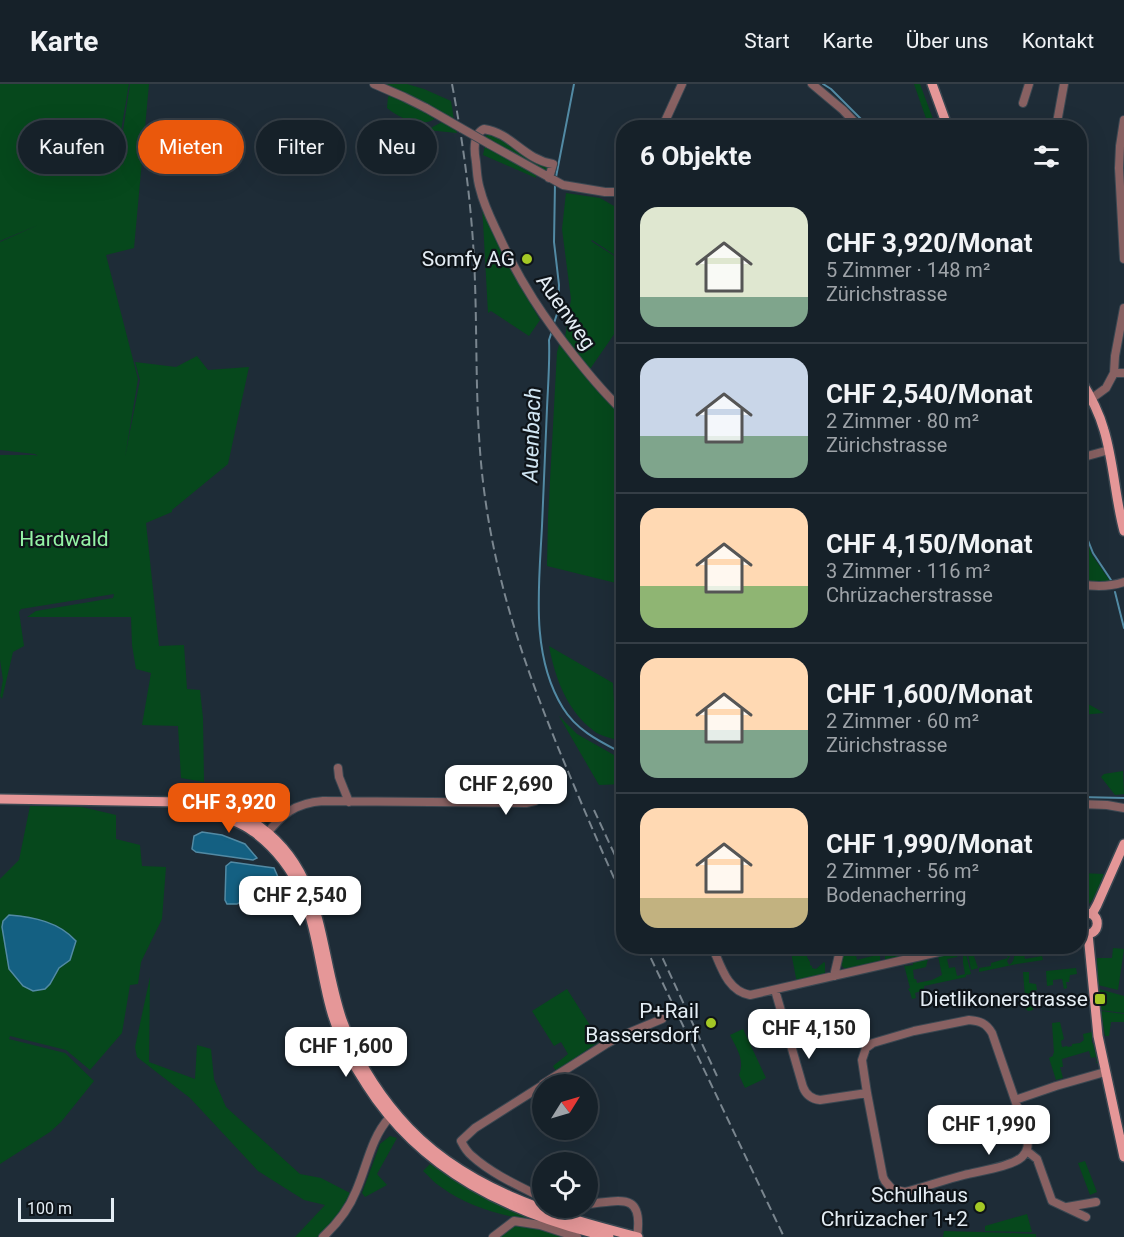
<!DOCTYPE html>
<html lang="de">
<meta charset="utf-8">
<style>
body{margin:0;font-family:Roboto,sans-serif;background:#1f2931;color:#f1f3f6;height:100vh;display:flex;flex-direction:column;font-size:22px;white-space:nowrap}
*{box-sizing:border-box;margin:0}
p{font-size:20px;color:#9ea3a8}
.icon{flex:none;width:33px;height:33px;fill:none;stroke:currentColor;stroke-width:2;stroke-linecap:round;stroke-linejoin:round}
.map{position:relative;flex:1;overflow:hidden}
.side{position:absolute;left:616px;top:36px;width:471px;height:834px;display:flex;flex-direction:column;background:#162129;border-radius:24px;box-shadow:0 6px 24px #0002,0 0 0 2px #353e46}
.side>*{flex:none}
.top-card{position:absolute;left:18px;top:36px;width:508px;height:54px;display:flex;gap:12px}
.needle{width:39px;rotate:53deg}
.buttons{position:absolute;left:532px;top:990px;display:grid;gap:12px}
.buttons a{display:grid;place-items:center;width:66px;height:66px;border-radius:50%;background:#162129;box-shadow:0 6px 24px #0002,0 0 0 2px #353e46;font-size:30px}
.scale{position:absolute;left:18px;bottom:15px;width:96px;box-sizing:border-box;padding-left:6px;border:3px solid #e4edf4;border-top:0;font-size:16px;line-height:21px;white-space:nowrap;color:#e4edf4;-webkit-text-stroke:4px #0e1419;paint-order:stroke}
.price{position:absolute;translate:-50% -51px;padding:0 14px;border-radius:12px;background:#fff;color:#222;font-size:20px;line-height:39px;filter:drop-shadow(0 2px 3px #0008)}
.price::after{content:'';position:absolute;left:50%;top:36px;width:18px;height:14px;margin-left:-9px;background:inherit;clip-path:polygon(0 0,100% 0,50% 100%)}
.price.current{background:#ea580c;color:#fff}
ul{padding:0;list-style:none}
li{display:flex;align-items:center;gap:18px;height:150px;padding:0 24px}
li+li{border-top:2px solid #353e46}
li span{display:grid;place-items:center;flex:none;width:168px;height:120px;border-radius:18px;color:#555}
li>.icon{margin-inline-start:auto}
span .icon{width:72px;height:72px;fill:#fffc;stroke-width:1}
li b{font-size:26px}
h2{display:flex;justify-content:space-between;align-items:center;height:72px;padding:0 24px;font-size:26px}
.tag{padding:0 21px;border-radius:27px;background:#162129;box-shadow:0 6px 24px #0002,0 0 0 2px #353e46;font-size:21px;line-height:54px}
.tag.current{background:#ea580c;color:#fff}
header{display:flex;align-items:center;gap:36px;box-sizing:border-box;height:84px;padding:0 30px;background:#162129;border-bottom:2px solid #353e46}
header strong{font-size:28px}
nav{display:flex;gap:33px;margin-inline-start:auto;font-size:21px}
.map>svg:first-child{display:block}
.green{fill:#06481c}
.water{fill:#146082;stroke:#528aa4;stroke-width:1.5}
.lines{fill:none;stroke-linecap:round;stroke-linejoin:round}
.stream{stroke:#528aa4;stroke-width:2}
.minor-casing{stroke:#3a4751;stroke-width:10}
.major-casing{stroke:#3a4751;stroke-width:12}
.minor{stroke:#886162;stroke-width:8}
.major{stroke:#e59798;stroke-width:9}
.rail{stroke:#7a868f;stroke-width:2;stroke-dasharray:9 4.5;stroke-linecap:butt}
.minor-bridge-casing{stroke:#3a4751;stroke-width:10;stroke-linecap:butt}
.minor-bridge{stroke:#886162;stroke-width:8}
.poi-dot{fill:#a4c825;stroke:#0e1419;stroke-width:2}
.labels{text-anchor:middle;stroke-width:4.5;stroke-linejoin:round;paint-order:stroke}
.poi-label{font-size:21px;fill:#e4edf4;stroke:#0e1419;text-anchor:end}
.street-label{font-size:21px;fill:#e4edf4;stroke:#0e1419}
.park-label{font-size:21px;fill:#94f3a5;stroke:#0e1419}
.water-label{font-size:22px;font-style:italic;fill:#d0e5f2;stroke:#0e1419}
</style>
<header>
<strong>Karte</strong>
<nav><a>Start</a><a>Karte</a><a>Über uns</a><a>Kontakt</a></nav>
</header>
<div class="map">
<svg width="1124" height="1153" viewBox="0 0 1124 1153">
<rect width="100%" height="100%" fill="#1e2c37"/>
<!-- green -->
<path class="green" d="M0,0H129L117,70L124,82L120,67L130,0H149L134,164L106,171L138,295L125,373L140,296L135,278L176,283L197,272L208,286L249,283L228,380L172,426V428L146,439L159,562L184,561L187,605L200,606L203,634L204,698L181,694L178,642L142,641L151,589L136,585L132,561L131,533H27L36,527L113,514L114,510L21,525L19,528L24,562L13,568L2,615L0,612L3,596L0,576V371H34L38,372L35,370L0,366V158L38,141L0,157Z
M386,0H407L424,5L451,17L454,36Z
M914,0H920L936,43H929Z
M391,10L415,22L435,35C420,44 399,34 387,24L388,13Z
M442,38L456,46L457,49L427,46Z
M492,48L537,78L549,84L547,89L484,53Z
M485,62L536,90V94L483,71Z
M566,109L600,114L614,122L624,135V174L616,172L592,156L591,157L616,173L624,175V236L590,285L565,254L571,215L562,145Z
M482,119L505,175L540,236L529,252L491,227L488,229Z
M560,258L587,292L624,332V501L547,482L548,434L557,268Z
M1089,463L1092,471L1110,497L1099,498L1080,495V468Z
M549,562L613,599L616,656C609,653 600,652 594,647C567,627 555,594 549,562Z
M1080,618L1090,621L1104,629L1080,631Z
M559,632L577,650L621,675L624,678V700L599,701Z
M1123,687L1124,710L1115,711L1101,693L1104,690Z
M30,722L82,723L116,731V755L140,761L142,782L166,783L162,835L141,878L138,900L130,901L122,949L90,986L66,966L10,952L9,955L65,969L94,997L61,1038L50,1048L0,1080V795L19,776Z
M1080,789L1104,790L1096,810L1090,819L1080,824Z
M790,863H809L807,873L810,878V881L812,882V884L816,885L824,878L825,879V892L797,899Z
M844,863H854L857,876L880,870V879L848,886L845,885L841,881Z
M885,863L890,866L894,864H897L899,867L902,866V864L904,863L906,873L885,876Z
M978,863L979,865L987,864L988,868L974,872L978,884L971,886L968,870L970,869L969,865Z
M1004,863H1009L1010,872L1007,877L1009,881C1016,877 1014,870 1013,863H1021L1022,870H1024L1025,875L1042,872L1043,876L1017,880L979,888V884L991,882V879L1008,874Z
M1113,864L1124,865L1118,906L1098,901L1097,874H1112Z
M965,866L971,890L966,891V893L924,902V906L915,909L916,914L912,915L910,908L908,905L910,904L904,881L906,882L913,881V878L928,875L926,883L913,886L914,895H916L917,899L932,896L942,891L938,872L959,868L957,873L947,875L949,884L955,883L957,892L965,890L963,879V867Z
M1076,884L1077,890L1070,891L1069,898H1066L1067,904L1064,905L1062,895L1053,896V901L1047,902L1046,887Z
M1023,888H1029V899L1036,900L1037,906L1030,908L1031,923L1033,924V926L1028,927L1026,925Z
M150,893L149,978L195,995L197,961L211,965L214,995L226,1023L300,1090L321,1094L350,1109C342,1126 331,1140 317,1153H295L325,1121L304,1116L258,1087L190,1014L137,973L135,963Z
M567,905L600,957L556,987L553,982L568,970L561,958L554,962L532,927Z
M1099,905L1124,912V929L1101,926Z
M1101,927L1124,930V938H1111L1109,952H1105Z
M1060,938L1064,955L1061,957L1062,963L1067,962L1068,963L1072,962V960L1080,959L1084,956L1083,950L1092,948V959H1093L1098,979H1096L1097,977L1095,973L1091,974L1089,967L1062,975L1063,983H1060L1063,994L1056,996L1049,974L1053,972V970L1054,969L1052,939Z
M743,945L766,994L745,1004L739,991C745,976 737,965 730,951Z
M390,1052L397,1054L377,1090L387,1101L365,1113L362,1109L380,1060Z
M1085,1077L1097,1108L1090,1111L1078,1079Z
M430,1080L457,1097L498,1118L557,1142C517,1134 475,1128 441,1103C434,1099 429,1092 423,1087Z
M1027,1130L1032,1148L985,1147V1142Z
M514,1139L541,1144L568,1153H497Z
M944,1147L1010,1149L1011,1150V1149L1036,1150V1153H943Z"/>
<!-- water -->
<path class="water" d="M202,748L222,751L245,760L257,774L253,776L196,768L192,765L194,752Z
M231,778L274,784L278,793L275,800L237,820H227L225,816L226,782Z
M9,831C34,833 59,838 76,857L70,876L59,884L50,900L45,905L33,907L23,902L9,885L2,843L3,837Z"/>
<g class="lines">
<!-- stream -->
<path class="stream" d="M823,0L831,5L870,44
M556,93L574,0
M553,242L558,227L559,201L554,158L555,99
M552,247L549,256C550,278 548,301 547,324C545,363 544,403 542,442C539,502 530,571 563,624C577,647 601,658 624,670
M1080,436L1093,469L1111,496
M1115,508L1124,544
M1080,713L1124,714"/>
<defs>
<path id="minor" d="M374,0L404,13L426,24
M812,0L843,26L860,44
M1023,19L1029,0
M1124,36L1120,62L1119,84L1124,175
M662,44L682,0
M1056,44L1064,0
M489,60L563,101L605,108H617L624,103
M549,94L553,80C523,75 512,49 484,45C473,50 474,67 476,78C477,87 477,96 480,105C484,122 492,137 499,152C520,198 544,234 575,273C590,292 606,311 624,328
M617,108L624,124
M1114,289H1124
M1080,323L1106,304L1114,289L1115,272L1124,224
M1080,374L1109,366
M1080,500C1095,503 1109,503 1124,498
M338,684L339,693L349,718
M1080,720L1107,721L1124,724
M265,752C282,730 295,719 323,717L526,719L535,717
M712,862C721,882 727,907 750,911L965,862
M834,892L841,862
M775,906L803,1003C806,1011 812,1015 820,1016L867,1009
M969,936C980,937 986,939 992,949L1027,1051C1028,1060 1029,1066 1022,1073C1011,1083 979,1087 964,1091C944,1096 925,1103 905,1108L892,1105L885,1097L883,1093L867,1009L862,976L866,964L873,959L914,947Z
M543,1000L606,960L621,952L662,935
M543,1001L475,1044L461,1057C464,1063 467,1068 472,1072C492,1090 519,1102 543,1114
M1015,1016L1056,1002L1105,988
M1027,1067L1037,1075L1052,1117L1086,1133
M588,1120C620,1117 644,1107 637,1153
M1067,1123L1096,1118
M323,1153C337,1140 349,1125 356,1107C367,1082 371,1054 389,1034
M493,1153L514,1137L540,1141L577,1153"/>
<path id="major" d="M932,0L948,44
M1080,295C1090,311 1099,328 1104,346C1114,379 1115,414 1124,447
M0,715L181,718C187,718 193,716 199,717C216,718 235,728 250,736C326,783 317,862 342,936C355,972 374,1004 399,1033C459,1104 552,1131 638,1153
M183,719C207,729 233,733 254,748C314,793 313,853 329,918C336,947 349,975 366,1000C421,1087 511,1130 609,1153
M1092,830L1097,821L1124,760
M1080,831C1103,821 1103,858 1080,848
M1088,850L1098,952L1124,1073"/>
</defs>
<!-- minor casing -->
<use href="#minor" class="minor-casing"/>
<!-- major casing -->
<use href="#major" class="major-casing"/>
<!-- minor -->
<use href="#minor" class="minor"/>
<!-- major -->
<use href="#major" class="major"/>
<!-- rail -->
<path class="rail" d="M452,0C463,58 471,116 474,175C478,252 474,329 484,406C498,514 533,605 575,704C591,742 607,779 624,816
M594,726L624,791
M645,862L784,1153
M657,862L717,992"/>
<defs>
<path id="minor-bridge" d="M426,24L489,60"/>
</defs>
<!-- minor-bridge casing -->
<use href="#minor-bridge" class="minor-bridge-casing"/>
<!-- minor-bridge -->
<use href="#minor-bridge" class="minor-bridge"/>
</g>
<!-- markers -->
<g class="poi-dot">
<circle cx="527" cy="175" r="6"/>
<rect x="1094" y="909" width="12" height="12" rx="3"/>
<circle cx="711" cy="939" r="6"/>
<circle cx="980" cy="1123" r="6"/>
</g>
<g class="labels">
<!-- poi labels -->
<g class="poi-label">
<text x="515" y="182">Somfy AG</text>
<text x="1088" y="922">Dietlikonerstrasse</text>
<text x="699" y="934">P+Rail<tspan x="699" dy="24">Bassersdorf</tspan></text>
<text x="968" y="1118">Schulhaus<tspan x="968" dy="24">Chrüzacher 1+2</tspan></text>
</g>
<!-- street labels -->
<g class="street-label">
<text transform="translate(566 228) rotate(55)" y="7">Auenweg</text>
</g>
<!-- park labels -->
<g class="park-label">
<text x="64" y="462">Hardwald</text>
</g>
<!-- water labels -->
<g class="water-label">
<text transform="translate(531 351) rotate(-88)" y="8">Auenbach</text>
</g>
</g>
</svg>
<div class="buttons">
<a><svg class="needle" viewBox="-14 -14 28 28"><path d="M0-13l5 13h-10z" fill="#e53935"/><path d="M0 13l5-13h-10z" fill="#9ea3a8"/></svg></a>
<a><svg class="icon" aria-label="locate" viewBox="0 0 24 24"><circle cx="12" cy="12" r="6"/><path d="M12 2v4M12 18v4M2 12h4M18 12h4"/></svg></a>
</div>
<div class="scale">100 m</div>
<b class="price" style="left:506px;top:732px">CHF 2,690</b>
<b class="price current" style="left:229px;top:750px">CHF 3,920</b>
<b class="price" style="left:300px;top:843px">CHF 2,540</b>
<b class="price" style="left:809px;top:976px">CHF 4,150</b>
<b class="price" style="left:346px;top:994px">CHF 1,600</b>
<b class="price" style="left:989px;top:1072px">CHF 1,990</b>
<div class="top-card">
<a class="tag">Kaufen</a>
<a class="tag current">Mieten</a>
<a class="tag">Filter</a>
<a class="tag">Neu</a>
</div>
<section class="side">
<h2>6 Objekte<svg class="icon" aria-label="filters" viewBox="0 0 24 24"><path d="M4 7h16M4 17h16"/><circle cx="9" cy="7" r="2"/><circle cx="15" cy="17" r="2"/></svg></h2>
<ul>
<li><span style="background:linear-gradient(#dfe7d0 75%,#7fa58c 0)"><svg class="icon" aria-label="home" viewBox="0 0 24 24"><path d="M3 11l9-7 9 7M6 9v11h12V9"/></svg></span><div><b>CHF 3,920/Monat</b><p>5 Zimmer · 148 m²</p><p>Zürichstrasse</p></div></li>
<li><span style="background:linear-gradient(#c9d6e8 65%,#7fa58c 0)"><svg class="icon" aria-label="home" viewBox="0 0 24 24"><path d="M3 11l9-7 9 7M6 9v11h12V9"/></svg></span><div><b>CHF 2,540/Monat</b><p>2 Zimmer · 80 m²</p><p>Zürichstrasse</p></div></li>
<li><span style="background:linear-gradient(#ffd9b3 65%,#8fb573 0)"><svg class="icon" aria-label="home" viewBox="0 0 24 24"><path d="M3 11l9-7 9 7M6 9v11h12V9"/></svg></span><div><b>CHF 4,150/Monat</b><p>3 Zimmer · 116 m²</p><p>Chrüzacherstrasse</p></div></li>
<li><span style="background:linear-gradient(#ffd9b3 60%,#7fa58c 0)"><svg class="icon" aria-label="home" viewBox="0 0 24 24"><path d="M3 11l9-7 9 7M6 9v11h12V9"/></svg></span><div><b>CHF 1,600/Monat</b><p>2 Zimmer · 60 m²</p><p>Zürichstrasse</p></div></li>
<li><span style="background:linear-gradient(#ffd9b3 75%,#c2b280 0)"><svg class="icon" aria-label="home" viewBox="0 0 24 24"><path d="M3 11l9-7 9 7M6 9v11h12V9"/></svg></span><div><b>CHF 1,990/Monat</b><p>2 Zimmer · 56 m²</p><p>Bodenacherring</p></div></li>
</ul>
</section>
</div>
